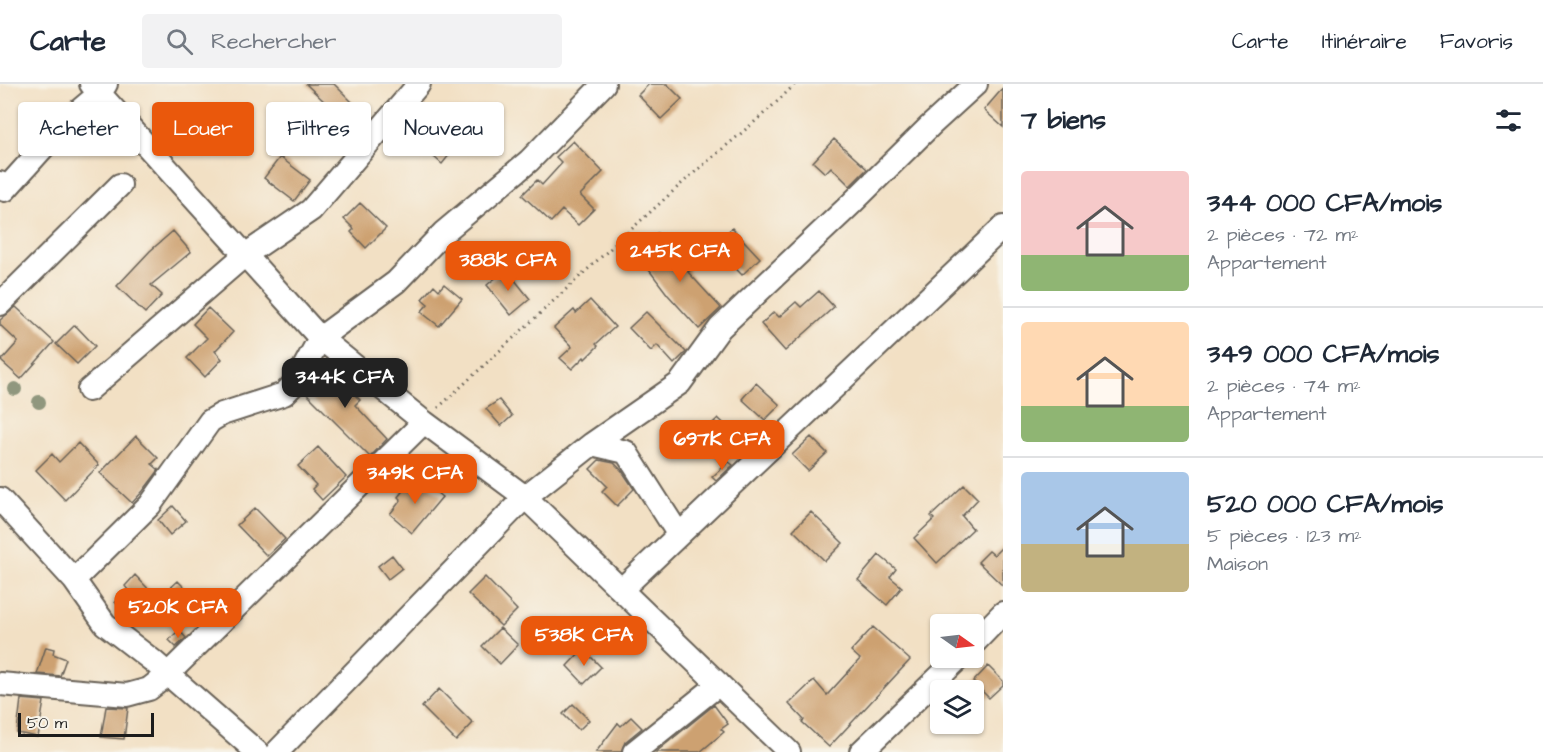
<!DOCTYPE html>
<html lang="fr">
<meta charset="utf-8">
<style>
body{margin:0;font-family:"Architects Daughter",sans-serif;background:#f2f2f3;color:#1f2937;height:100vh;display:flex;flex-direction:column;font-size:22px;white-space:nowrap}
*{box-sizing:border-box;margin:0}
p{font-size:20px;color:#747a83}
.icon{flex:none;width:33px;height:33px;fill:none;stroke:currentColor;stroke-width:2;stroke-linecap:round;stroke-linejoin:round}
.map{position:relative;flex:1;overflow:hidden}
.sheet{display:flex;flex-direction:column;background:#fff;width:540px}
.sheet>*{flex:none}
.banner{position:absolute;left:18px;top:18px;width:570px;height:54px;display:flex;gap:12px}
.needle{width:39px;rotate:104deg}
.controls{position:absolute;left:930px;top:530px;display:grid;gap:12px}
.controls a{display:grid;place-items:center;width:54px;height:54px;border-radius:6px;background:#fff;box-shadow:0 2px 4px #0004;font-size:30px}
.scale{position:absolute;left:18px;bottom:15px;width:136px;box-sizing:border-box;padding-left:6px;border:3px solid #1c1c1c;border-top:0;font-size:16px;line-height:21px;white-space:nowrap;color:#1c1c1c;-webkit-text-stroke:4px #f7f3e8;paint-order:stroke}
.price{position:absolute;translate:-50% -51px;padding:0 14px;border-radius:12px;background:#ea580c;color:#fff;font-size:20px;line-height:39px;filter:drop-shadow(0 2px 3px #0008)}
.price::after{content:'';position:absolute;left:50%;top:36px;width:18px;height:14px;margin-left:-9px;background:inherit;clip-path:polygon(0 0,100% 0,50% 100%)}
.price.on{background:#222;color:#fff}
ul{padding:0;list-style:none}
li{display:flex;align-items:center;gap:18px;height:150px;padding:0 18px}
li+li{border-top:2px solid #e0e1e3}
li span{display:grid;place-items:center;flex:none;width:168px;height:120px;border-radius:6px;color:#555}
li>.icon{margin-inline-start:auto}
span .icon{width:72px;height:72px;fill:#fffc;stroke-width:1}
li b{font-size:26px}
h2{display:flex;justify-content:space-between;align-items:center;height:72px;padding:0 18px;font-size:26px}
.tag{padding:0 21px;border-radius:6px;background:#fff;box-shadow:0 2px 4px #0004;font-size:21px;line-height:54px}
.tag.on{background:#ea580c;color:#fff}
header{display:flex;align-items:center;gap:36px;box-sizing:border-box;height:84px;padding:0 30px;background:#fff;border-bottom:2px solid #e0e1e3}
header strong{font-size:28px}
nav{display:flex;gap:33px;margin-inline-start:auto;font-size:21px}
.search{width:420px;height:54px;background:#f2f2f3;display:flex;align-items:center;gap:15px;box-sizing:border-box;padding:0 21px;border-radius:6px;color:#747a83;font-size:22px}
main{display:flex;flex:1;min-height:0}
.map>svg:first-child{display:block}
.building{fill:#cda171}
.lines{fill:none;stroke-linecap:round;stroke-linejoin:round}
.street-casing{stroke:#676157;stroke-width:26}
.path{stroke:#676157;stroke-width:3;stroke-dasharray:1.5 4.5;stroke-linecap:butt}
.street{stroke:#fff;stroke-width:22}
.tree{fill:#90977e}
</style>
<header>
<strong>Carte</strong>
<div class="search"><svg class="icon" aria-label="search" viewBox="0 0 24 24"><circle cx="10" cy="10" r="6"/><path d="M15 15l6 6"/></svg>Rechercher</div>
<nav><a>Carte</a><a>Itinéraire</a><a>Favoris</a></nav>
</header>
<main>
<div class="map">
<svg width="1003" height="668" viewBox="0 0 1003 668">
<rect width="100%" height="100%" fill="#f7f3e8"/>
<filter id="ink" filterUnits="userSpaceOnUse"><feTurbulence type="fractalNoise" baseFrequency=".0167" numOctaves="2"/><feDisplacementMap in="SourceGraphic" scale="12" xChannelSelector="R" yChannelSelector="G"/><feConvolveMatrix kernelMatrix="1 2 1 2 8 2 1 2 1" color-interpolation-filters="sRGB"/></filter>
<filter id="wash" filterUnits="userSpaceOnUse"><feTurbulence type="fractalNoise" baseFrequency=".008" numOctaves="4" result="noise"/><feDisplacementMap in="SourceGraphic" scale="24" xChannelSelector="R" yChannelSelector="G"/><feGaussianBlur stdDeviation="1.35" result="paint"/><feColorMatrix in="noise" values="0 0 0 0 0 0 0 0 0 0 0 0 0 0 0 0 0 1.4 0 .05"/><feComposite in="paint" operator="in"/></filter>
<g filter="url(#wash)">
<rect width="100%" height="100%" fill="#f2e0c4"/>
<g id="blocks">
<!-- building -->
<path class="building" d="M306,0H334L366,32L349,49L324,25L328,21Z
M649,0H667L682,15L661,35L638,11Z
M1003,4V43L984,26Z
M434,39L458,60L442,80L411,53L421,42L427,47Z
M834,55L867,85L850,102L831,83L825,89L813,78Z
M573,57L603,88L580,111L594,125L578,141L562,126L551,138L522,111L537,96L542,101L562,79L556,73Z
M280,73L310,96L294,117L264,94Z
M360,119L386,144L366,164L351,148L354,145L344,135Z
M732,144L760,174L742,191L713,161Z
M173,147L191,168L151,201L162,211L145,229L117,202L150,167Z
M657,149L690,186L688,188L721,224L699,245L668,211L646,182L656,174L644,160Z
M506,185L530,215L511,231L487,201Z
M444,200L462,215L439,242L421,228L428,220L422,215L434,201L439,206Z
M819,207L834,223L785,267L761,240L774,228L779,233L796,218L801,223Z
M590,216L615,243L596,260L598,262L585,275L584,273L572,285L560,274L572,263L554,244L574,226L576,229Z
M16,223L54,258L21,295L1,277L18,258L0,241V236Z
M208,224L233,248L215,267L222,275L205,293L187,274L207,254L193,240Z
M646,228L686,268L674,280L657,261L651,267L629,244Z
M75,241L95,262L77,280L56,260Z
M329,278L347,293L342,298L360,316L355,321L387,355L370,373L305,308Z
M756,299L780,321L765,336L742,315Z
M499,316L512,332L501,342L486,325Z
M718,334L741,356L721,377L697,355Z
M136,352L158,374L152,380L159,386L143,407L132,419L100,389Z
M811,353L827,369L808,387L792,371Z
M78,359L99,381L65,416L36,386L52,370L59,378Z
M318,363L346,393L322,416L312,405L316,401L298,382Z
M599,376L614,379L622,387L634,405L617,422L602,407L607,402L590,385Z
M729,378L733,381L716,397L712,393Z
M420,395L442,413L412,449L390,430L401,416L398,413L409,399L414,402Z
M964,401L978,415L962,432L973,445L937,479L914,454L934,435L931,432Z
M173,422L186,437L170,451L158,436Z
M255,424L285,455L267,472L237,441Z
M811,428L843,459L825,477L793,446Z
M1003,462V502L978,478L989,467L994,471Z
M392,471L402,484L388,495L378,482Z
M879,471L896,485L890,493L902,503L887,521L858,496Z
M135,491L156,513L133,536L115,518L128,506L125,502Z
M485,493L517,526L501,542L468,510Z
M178,497L203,523L183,541L158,515Z
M873,543L910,576L829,663L802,638L804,636L789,620L814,596L827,611L860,575L851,567Z
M500,544L518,561L500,580L482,562Z
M179,546L186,554L176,563L169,556Z
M46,563L54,565L53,570L66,575L60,592L37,590Z
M583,565L601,583L584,600L567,582Z
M988,582L1003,597V601L989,614L973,598Z
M439,605L473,639L456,657L422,623Z
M21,615L44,617L38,653L17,649Z
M573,620L589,636L579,646L563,630Z
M714,621L728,640L721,645L724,648L700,668H656Z
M106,623L128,624L124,655L101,653Z
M631,633L642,644L625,658L621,668H596L618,639L621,642Z"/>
</g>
</g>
<g filter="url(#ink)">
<use href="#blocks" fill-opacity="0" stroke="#676157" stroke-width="1.5"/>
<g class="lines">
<defs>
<path id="street" d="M91,0L320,254L424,338L525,413L789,668
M0,99L5,106L67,37L99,10L106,0
M0,220L120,101
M89,306L245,171L311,126L419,0
M592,360L680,299L720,244L850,121L930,42L976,0
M0,415L74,496L105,540L153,577L257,668
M74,496L150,421L210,337L222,330L284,310L296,298L320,254L396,198L443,149L529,77L604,0
M622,505L1003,143
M974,559L1003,529
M0,600L127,611L149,605L167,591L424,338
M277,668L525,413L592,360L626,368L679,451
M634,668L719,600
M861,668L960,573"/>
</defs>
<!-- street casing -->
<use href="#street" class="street-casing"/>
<!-- path -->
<path class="path" d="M438,324C518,250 598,175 679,102C717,68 759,37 795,0"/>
<!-- street -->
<use href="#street" class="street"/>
</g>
<!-- trees -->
<g class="tree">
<circle cx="15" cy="305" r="7"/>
<circle cx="39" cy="318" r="7"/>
</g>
</g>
</svg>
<div class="controls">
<a><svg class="needle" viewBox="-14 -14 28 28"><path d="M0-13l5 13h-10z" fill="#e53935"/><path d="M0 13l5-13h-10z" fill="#747a83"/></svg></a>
<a><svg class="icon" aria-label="layers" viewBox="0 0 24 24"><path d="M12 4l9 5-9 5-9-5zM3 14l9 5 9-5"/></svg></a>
</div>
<div class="scale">50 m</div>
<b class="price" style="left:680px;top:199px">245K CFA</b>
<b class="price" style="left:508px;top:208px">388K CFA</b>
<b class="price on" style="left:345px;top:325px">344K CFA</b>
<b class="price" style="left:722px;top:387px">697K CFA</b>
<b class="price" style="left:415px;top:421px">349K CFA</b>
<b class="price" style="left:178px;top:555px">520K CFA</b>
<b class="price" style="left:584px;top:583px">538K CFA</b>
<div class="banner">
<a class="tag">Acheter</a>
<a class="tag on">Louer</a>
<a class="tag">Filtres</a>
<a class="tag">Nouveau</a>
</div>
</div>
<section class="sheet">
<h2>7 biens<svg class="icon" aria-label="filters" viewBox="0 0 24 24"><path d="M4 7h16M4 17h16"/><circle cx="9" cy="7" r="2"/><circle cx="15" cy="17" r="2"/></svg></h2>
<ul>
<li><span style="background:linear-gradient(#f6c9c9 70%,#8fb573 0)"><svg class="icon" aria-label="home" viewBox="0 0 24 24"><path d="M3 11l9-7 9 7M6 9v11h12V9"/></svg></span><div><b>344 000 CFA/mois</b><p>2 pièces · 72 m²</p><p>Appartement</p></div></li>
<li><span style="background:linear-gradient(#ffd9b3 70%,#8fb573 0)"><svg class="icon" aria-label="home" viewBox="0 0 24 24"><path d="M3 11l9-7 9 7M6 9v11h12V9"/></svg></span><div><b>349 000 CFA/mois</b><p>2 pièces · 74 m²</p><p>Appartement</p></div></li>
<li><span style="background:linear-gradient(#a9c7e8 60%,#c2b280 0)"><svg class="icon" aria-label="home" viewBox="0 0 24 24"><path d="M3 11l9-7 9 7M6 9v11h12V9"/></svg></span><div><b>520 000 CFA/mois</b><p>5 pièces · 123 m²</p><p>Maison</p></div></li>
</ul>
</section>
</main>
